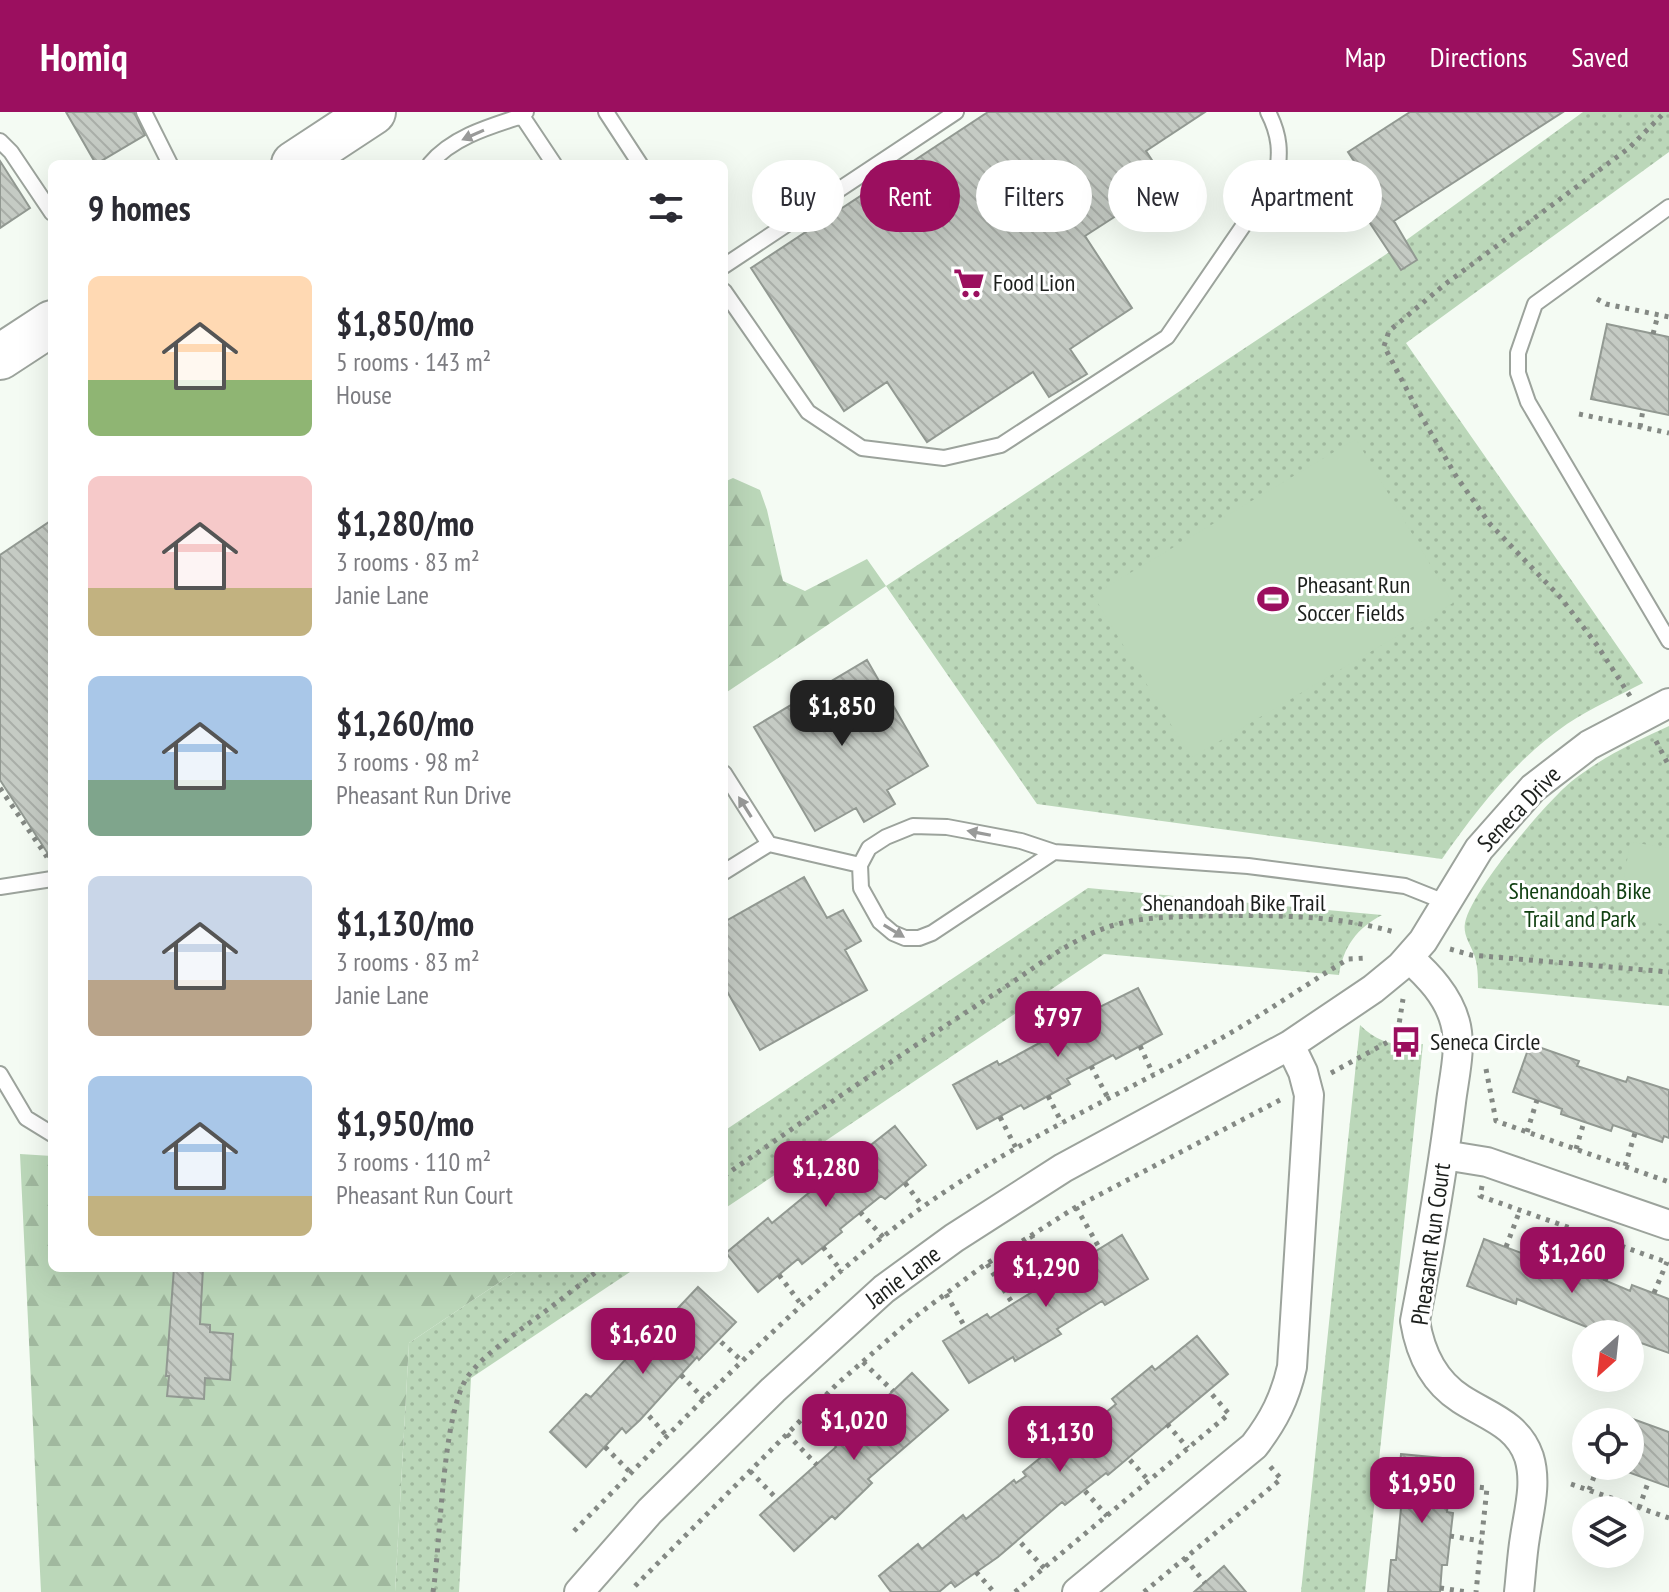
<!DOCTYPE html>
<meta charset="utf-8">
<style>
body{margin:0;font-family:"PT Sans Narrow",sans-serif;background:#f2f2f3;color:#2b2b33;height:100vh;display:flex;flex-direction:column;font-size:30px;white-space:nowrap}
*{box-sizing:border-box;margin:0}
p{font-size:26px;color:#7c7c81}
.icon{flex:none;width:44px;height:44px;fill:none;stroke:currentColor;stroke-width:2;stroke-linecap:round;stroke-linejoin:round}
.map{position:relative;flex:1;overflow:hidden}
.sheet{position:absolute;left:48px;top:48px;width:680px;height:1112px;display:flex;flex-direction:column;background:#fff;border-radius:12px;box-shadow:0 8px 32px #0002}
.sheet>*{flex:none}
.banner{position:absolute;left:752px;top:48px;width:760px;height:72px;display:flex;gap:16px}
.needle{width:52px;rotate:207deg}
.tools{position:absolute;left:1572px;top:1208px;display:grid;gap:16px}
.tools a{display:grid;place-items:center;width:72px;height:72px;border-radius:50%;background:#fff;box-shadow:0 8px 32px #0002;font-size:40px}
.price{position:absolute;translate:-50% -68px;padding:0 18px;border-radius:16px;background:#9b0f5f;color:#fff;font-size:26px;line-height:52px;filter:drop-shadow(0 2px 4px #0008)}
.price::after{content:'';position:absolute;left:50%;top:48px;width:24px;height:18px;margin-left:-12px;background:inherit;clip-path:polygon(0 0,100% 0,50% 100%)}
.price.selected{background:#222;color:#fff}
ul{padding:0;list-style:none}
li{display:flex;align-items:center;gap:24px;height:200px;padding:0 40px}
li span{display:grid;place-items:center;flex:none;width:224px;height:160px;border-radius:12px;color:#555}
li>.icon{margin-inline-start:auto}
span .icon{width:96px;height:96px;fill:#fffc;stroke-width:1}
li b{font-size:34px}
h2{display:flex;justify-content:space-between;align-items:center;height:96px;padding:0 40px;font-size:34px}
.chip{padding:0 28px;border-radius:36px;background:#fff;box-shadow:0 8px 32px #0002;font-size:28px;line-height:72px}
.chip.selected{background:#9b0f5f;color:#fff}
header{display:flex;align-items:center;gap:48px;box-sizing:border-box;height:112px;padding:0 40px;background:#9b0f5f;color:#fff}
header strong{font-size:38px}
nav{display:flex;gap:44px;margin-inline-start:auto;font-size:28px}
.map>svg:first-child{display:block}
.green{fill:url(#green-dots)}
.forest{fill:url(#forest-firs)}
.pitch{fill:#bbd7b9}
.building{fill:url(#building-back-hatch);stroke:#929992;stroke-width:2}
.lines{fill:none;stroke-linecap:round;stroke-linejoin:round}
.service-casing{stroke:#9ca39c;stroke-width:18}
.minor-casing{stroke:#9ca39c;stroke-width:32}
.primary-casing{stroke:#9ca39c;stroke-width:48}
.path{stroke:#848984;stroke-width:5;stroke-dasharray:4 6;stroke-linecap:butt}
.service{stroke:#fff;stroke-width:14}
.minor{stroke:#fff;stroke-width:28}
.primary{stroke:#fff;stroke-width:44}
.oneway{fill:#999a99}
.labels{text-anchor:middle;stroke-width:6;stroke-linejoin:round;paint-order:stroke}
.poi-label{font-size:24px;fill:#1c1f1c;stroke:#fff;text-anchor:start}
.street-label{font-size:24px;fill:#1c1f1c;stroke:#fff}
.park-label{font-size:24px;fill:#104011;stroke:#fff}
</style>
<header>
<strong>Homiq</strong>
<nav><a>Map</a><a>Directions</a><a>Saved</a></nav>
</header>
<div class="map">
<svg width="1669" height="1480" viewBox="0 0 1669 1480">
<defs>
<pattern id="green-dots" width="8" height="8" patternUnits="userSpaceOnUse" patternTransform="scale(2)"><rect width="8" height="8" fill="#bbd7b9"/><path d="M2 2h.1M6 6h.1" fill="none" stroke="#a0b89e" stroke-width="1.8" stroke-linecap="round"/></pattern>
<pattern id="forest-firs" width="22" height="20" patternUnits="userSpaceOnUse" patternTransform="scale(2)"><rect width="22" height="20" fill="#bbd7b9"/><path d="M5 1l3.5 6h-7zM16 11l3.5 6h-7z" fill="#a0b89e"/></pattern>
<pattern id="building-back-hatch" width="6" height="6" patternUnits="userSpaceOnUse" patternTransform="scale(2)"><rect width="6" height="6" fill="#c5cbc4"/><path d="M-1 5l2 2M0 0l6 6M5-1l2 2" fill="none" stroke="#a9aea8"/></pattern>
</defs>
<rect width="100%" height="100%" fill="#f4fbf3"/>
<!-- green -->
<path class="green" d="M1583,0H1669V40L1406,231L1643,571C1618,584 1591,596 1567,612C1516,647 1477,697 1442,747L1037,692L886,474L1394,137Z
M1669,614V894L1478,876C1478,865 1478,851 1473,840C1469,830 1463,822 1465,811C1471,779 1546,690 1572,669C1601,646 1636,629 1669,614Z
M1088,776L1382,803C1357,816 1343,835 1339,863L1104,842L724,1097V1019Z
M1360,913C1378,931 1399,936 1423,932L1365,1480H1301Z
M521,1156H636L471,1266L459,1480H395L409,1231Z"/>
<!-- forest -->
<path class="forest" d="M733,366L760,378L767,398L783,469L805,479L867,447L886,474L724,582V370Z
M20,1042L52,1044V1156H521L409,1231L395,1480H41Z"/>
<!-- pitch -->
<path class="pitch" d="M1356,327L1453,491L1191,646L1093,483Z
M1630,730L1669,736V813L1618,805Z"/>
<!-- building -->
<path class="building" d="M66,0H134L145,23L96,52Z
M988,0H1205L1146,39L1167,71L1085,124L1132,196L1070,237L1087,262L1049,285L1033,260L927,330L887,270L844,299L751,156Z
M1410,0H1563L1394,109L1417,148L1401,158L1348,78L1365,66L1348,40Z
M0,49L30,96L0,116Z
M1607,212L1669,225V303L1591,287Z
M52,408V748L0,668V443Z
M867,548L928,654L887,678L895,692L864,710L856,696L815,719L754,615Z
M804,765L827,806L843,798L861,829L845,838L867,878L760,938L724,874V810Z
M1138,876L1162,922L1116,947L1113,943L1067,967L1070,972L1024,997L1021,993L977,1017L953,973L997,949L999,953L1045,928L1043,923Z
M1530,932L1579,949L1577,954L1626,970L1628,965L1669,978V1026L1664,1024L1662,1030L1613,1013L1611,1019L1561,1002L1562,997L1513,980Z
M895,1014L926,1053L885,1087L881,1084L840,1117L842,1120L802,1152L798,1147L758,1180L726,1141L768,1106L772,1111L811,1079L808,1075L849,1042L853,1047Z
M1122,1123L1148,1167L1105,1193L1102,1189L1057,1217L1061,1222L1015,1249L1013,1245L969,1271L943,1229L987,1202L990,1206L1032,1180L1030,1175L1053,1160L1076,1146L1078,1150Z
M1484,1127L1532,1145L1534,1140L1557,1148L1630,1179L1632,1173L1669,1187V1241L1630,1227V1222H1604L1517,1187L1516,1192L1467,1174Z
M174,1156H203L200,1212L210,1213V1220L233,1222L230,1268L205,1266L204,1287L167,1284L169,1264H166Z
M698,1175L736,1210L699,1248L697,1245L640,1308L626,1321L622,1316L586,1355L550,1320L586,1282L591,1285L626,1247L624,1244L658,1208L663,1212Z
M1197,1224L1228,1262L1108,1363L1106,1361L1065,1393L1062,1390L998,1445L955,1475L951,1470L939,1480H891L879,1464L918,1432L922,1437L963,1403L966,1407L1014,1368L1016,1371L1026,1364L1023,1360L1072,1320L1076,1325L1116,1292L1112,1287L1152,1254L1155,1258Z
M912,1261L948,1298L868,1367L872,1371L835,1407L832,1404L794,1439L760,1403L836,1335L832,1330L869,1295L873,1298Z
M1630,1306L1669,1320V1375L1625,1359L1627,1354H1630Z
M1401,1342L1452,1347L1447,1400L1453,1401L1447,1453H1442L1440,1480H1388L1391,1448H1396L1401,1396H1396Z
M1224,1454L1246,1480H1194Z"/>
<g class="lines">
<defs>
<path id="service" d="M144,0L170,52
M606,0L640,52
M522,4L554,52
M0,29L11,40L52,101
M430,52C452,25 491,14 522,4L526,0
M1669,95L1535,192L1518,241V261L1528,290L1669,529
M724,154L956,0
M724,179L808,300L862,336L944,346L1001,333L1167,225L1276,66C1281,41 1280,23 1268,0
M724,661L769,732L724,760
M769,732L860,753
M1054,740L932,821L919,826H905L893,821L880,810L861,776L860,753L869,736L886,725L913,714L947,715L1021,729L1054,740L1248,754L1405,774L1445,790
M0,775L52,767
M0,962L26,1006L52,1022"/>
<path id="minor" d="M1409,846C1429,864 1448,884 1455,910C1462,935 1454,965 1451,990C1442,1064 1429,1136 1415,1209C1420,1240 1433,1269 1461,1287C1487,1304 1518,1312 1529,1345C1537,1371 1529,1398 1525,1425C1522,1443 1521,1462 1519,1480
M1444,1043L1487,1050L1669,1113
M579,1480L650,1399L773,1278L884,1177L954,1126L1063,1056L1290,933L1373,877L1401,854L1423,829L1479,737L1533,676L1589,633L1669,591
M1077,1480L1254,1334C1274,1308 1285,1286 1292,1255L1309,983L1303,960L1290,933"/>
<path id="primary" d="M294,52L373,0
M0,245L52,211"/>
</defs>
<!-- service casing -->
<use href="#service" class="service-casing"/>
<!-- minor casing -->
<use href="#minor" class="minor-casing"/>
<!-- primary casing -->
<use href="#primary" class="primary-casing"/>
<!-- path -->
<path class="path" d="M1597,187L1606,192L1669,205
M1653,222L1658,203
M1579,302L1669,321
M1640,315L1643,298
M1630,584L1597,533L1561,486L1490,412L1456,364L1416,295L1384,234L1389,219L1444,173L1629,36L1665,0
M1656,629L1669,654
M0,676L47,745L46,748
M1450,837L1471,843L1669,860
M1140,934L1153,962
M1091,954L1108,986
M1486,957L1496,1009L1669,1070
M1331,961L1397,925L1403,887
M1048,984L1062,1011
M1000,1005L1016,1036
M1527,1020L1537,988
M1576,1037L1584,1010
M1625,1054L1635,1021
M724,1064C813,1002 904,940 996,881C1032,858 1070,827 1111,814C1140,805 1171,805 1201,804C1265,803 1333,802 1394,820
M905,1071L923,1095
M1482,1074L1480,1084L1669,1151
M1076,1095L1100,1137
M860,1100L884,1126
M1031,1123L1053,1160
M823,1135L842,1160
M1506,1135L1520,1098
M1557,1148L1568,1115
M987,1152L1013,1192
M779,1163L801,1192
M1605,1169L1618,1133
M1654,1181L1667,1150
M946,1182L965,1215
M721,1230L741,1248
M863,1250L893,1279
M681,1263L704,1287
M825,1284L851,1312
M649,1304L667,1324
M1167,1312L1188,1336
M787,1322L817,1353
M605,1335L631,1361
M1130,1348L1149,1369
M750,1359L777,1387
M1450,1372L1487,1376L1476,1480
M1571,1372L1669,1406
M1589,1378L1598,1354
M1085,1379L1107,1404
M1639,1396L1649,1368
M574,1419C686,1306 794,1187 924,1094C1019,1027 1125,981 1225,924C1267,900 1307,872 1348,847L1365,846
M1450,1424L1481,1429
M1021,1431L1044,1456
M1185,1446L1205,1471
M976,1460L994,1480
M635,1474L837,1272L912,1207L983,1154L1076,1095L1280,988
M1440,1476L1467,1480
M433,1480C441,1429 442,1301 468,1264C484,1243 507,1228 528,1212C553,1194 577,1175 601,1156
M1015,1480L1229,1302L1209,1279
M1144,1480L1281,1367L1269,1353"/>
<!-- service -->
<use href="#service" class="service"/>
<!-- minor -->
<use href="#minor" class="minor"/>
<!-- primary -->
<use href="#primary" class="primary"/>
</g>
<!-- one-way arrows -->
<defs><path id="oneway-solid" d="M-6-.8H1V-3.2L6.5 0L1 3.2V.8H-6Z" transform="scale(2)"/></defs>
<g class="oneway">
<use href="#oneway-solid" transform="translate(473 23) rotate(156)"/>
<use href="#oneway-solid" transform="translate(745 695) rotate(-122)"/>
<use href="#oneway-solid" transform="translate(979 721) rotate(-169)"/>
<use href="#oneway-solid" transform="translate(894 819) rotate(31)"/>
</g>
<!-- icons -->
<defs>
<symbol id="supermarket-bare" viewBox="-9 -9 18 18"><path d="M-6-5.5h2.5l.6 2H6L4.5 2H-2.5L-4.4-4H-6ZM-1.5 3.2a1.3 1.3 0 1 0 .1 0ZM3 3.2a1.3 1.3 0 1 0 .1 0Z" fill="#9b0f5f" stroke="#fff" stroke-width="2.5" paint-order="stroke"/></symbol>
<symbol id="stadium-bare" viewBox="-9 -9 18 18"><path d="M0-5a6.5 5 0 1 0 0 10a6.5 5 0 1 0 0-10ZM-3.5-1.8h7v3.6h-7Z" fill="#9b0f5f" stroke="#fff" stroke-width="2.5" paint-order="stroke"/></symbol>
<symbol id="bus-bare" viewBox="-9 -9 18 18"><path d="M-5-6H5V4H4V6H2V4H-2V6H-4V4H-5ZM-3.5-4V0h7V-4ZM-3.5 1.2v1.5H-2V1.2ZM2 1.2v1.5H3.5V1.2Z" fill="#9b0f5f" stroke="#fff" stroke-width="2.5" paint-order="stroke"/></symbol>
</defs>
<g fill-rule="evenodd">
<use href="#supermarket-bare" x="947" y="149" width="44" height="44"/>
<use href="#stadium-bare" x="1251" y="465" width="44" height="44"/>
<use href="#bus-bare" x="1384" y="908" width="44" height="44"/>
</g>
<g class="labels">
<!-- poi labels -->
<g class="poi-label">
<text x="993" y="179">Food Lion</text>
<text x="1297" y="481">Pheasant Run<tspan x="1297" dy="28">Soccer Fields</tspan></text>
<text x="1430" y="938">Seneca Circle</text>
</g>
<!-- street labels -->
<g class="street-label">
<text transform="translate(1519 697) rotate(-46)" y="8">Seneca Drive</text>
<text x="1234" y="799">Shenandoah Bike Trail</text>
<text transform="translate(1431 1132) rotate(-82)" y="8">Pheasant Run Court</text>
<text transform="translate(903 1165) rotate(-37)" y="8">Janie Lane</text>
</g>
<!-- park labels -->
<g class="park-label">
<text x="1580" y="787">Shenandoah Bike<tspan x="1580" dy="28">Trail and Park</tspan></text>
</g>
</g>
</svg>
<div class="tools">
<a><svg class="needle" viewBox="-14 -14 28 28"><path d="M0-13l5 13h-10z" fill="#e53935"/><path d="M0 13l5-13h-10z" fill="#7c7c81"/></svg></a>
<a><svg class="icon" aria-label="locate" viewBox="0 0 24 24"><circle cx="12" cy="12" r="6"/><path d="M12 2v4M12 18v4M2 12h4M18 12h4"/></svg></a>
<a><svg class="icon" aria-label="layers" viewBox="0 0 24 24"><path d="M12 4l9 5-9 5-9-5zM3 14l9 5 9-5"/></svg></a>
</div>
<b class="price selected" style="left:842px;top:636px">$1,850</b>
<b class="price" style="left:1058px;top:947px">$797</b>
<b class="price" style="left:826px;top:1097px">$1,280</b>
<b class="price" style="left:1572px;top:1183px">$1,260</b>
<b class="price" style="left:1046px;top:1197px">$1,290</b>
<b class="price" style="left:643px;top:1264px">$1,620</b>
<b class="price" style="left:854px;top:1350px">$1,020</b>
<b class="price" style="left:1060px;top:1362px">$1,130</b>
<b class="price" style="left:1422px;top:1413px">$1,950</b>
<div class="banner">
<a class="chip">Buy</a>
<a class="chip selected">Rent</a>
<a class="chip">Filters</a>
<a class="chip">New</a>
<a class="chip">Apartment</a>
</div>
<section class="sheet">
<h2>9 homes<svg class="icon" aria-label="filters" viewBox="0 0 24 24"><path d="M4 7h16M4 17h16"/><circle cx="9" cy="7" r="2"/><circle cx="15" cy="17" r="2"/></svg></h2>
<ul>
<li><span style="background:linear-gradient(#ffd9b3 65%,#8fb573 0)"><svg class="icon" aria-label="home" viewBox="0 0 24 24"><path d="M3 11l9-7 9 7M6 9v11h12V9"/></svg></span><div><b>$1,850/mo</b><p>5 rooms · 143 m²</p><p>House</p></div></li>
<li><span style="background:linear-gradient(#f6c9c9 70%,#c2b280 0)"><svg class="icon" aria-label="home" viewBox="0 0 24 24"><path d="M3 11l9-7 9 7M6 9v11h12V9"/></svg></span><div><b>$1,280/mo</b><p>3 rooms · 83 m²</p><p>Janie Lane</p></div></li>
<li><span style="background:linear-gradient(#a9c7e8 65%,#7fa58c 0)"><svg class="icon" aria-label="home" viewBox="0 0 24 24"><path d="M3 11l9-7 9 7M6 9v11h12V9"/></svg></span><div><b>$1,260/mo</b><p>3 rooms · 98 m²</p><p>Pheasant Run Drive</p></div></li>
<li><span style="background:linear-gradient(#c9d6e8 65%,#b9a48a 0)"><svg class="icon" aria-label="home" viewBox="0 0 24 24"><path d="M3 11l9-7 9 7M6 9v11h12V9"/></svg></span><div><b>$1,130/mo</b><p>3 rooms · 83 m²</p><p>Janie Lane</p></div></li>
<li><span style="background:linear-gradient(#a9c7e8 75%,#c2b280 0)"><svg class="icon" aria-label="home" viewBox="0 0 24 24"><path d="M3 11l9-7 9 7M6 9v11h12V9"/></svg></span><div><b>$1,950/mo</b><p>3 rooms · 110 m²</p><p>Pheasant Run Court</p></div></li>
</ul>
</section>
</div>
